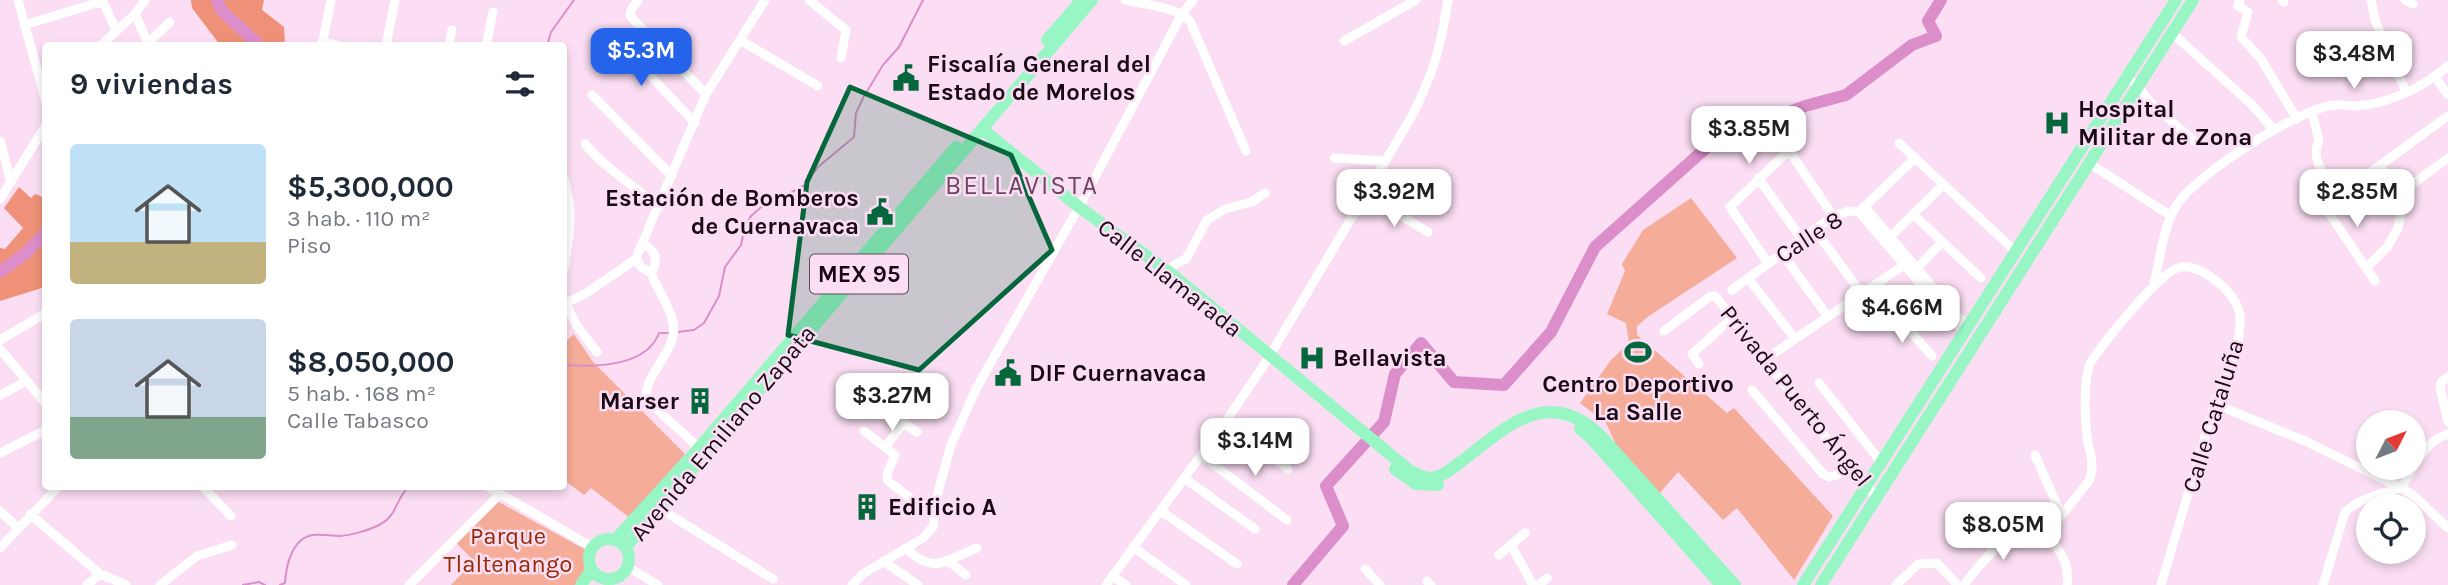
<!DOCTYPE html>
<html lang="es">
<meta charset="utf-8">
<style>
body{margin:0;font-family:Karla,sans-serif;background:#f2f2f3;color:#1f2937;height:100vh;display:flex;flex-direction:column;font-size:26px;white-space:nowrap}
*{box-sizing:border-box;margin:0}
p{font-size:23px;color:#747a83}
.icon{flex:none;width:38px;height:38px;fill:none;stroke:currentColor;stroke-width:2;stroke-linecap:round;stroke-linejoin:round}
.map{position:relative;flex:1;overflow:hidden}
.sheet{position:absolute;left:42px;top:42px;width:525px;height:448px;display:flex;flex-direction:column;background:#fff;border-radius:7px;box-shadow:0 4px 10px #0003}
.sheet>*{flex:none}
.needle{width:46px;rotate:48deg}
.fabs{position:absolute;left:2356px;top:410px;display:grid;gap:14px}
.fabs a{display:grid;place-items:center;width:70px;height:70px;border-radius:50%;background:#fff;box-shadow:0 4px 10px #0003;font-size:35px}
.price{position:absolute;translate:-50% -60px;padding:0 16px;border-radius:14px;background:#fff;color:#222;font-size:23px;line-height:46px;filter:drop-shadow(0 2px 4px #0008)}
.price::after{content:'';position:absolute;left:50%;top:42px;width:21px;height:16px;margin-left:-10px;background:inherit;clip-path:polygon(0 0,100% 0,50% 100%)}
.price.selected{background:#2563eb;color:#fff}
ul{padding:0;list-style:none}
li{display:flex;align-items:center;gap:21px;height:175px;padding:0 28px}
li span{display:grid;place-items:center;flex:none;width:196px;height:140px;border-radius:7px;color:#555}
li>.icon{margin-inline-start:auto}
span .icon{width:84px;height:84px;fill:#fffc;stroke-width:1}
li b{font-size:30px}
h2{display:flex;justify-content:space-between;align-items:center;height:84px;padding:0 28px;font-size:30px}
.map>svg:first-child{display:block}
.green{fill:#f5ac98}
.forest{fill:#ef9178}
.lines{fill:none;stroke-linecap:round;stroke-linejoin:round}
.stream{stroke:#db8ec9;stroke-width:2}
.river{stroke:#db8ec9;stroke-width:12}
.minor{stroke:#fff;stroke-width:9}
.major{stroke:#97f6c4;stroke-width:12}
.marked{fill:#06673c;fill-opacity:0.2;stroke:#06673c;stroke-width:5;stroke-linejoin:round}
.labels{text-anchor:middle;stroke-width:5;stroke-linejoin:round;paint-order:stroke}
.shield{fill:#fbdef3;stroke:#5e4a58;stroke-width:2}
.shield-label{font-size:23px;font-weight:bold;fill:#1a0a16}
.poi-label{font-size:24px;font-weight:bold;fill:#1a0a16;stroke:#fbdef3;text-anchor:start}
.street-label{font-size:24px;fill:#1a0a16;stroke:#fbdef3}
.park-label{font-size:24px;fill:#962a07;stroke:#fbdef3}
.neighbourhood-label{font-size:26px;letter-spacing:2px;fill:#6d4563;stroke:#fbdef3}
</style>
<div class="map">
<svg width="2448" height="585" viewBox="0 0 2448 585">
<rect width="100%" height="100%" fill="#fbdef3"/>
<!-- green -->
<path class="green" d="M1691,198L1737,258L1649,316L1637,326V335L1727,413L1734,408L1833,516L1794,580L1737,508L1723,520L1678,472L1659,494L1619,451L1606,423L1580,403L1611,360L1629,343L1626,323L1607,314L1625,271L1622,264L1643,230Z
M574,334L593,362L685,454L630,518L591,488L584,495L564,480V343Z
M497,501L586,550L585,558L587,568L575,585H451L474,561L456,543Z"/>
<!-- forest -->
<path class="forest" d="M191,0H264L262,10L284,27L285,45H220L192,8Z
M19,187L31,198L35,194L45,198V287L0,301V248L5,249L23,228L4,208Z"/>
<g class="lines">
<!-- stream -->
<path class="stream" d="M547,46L551,32L574,0
M677,332L694,330L704,323L719,296L725,267L741,245L745,226L751,216L768,201L783,197L805,185L818,167L854,137L856,113L863,98L883,65L899,47L923,0
M564,365C593,367 646,368 659,333H668
M243,585L259,582L265,585
M280,585L285,583C286,566 292,538 313,535C321,534 331,536 340,536C352,535 370,530 381,524C398,515 396,496 410,486"/>
<!-- river -->
<path class="river" d="M217,0L222,11L256,42V46
M0,272L25,254L46,233
M1293,585L1343,526L1326,486L1384,422L1395,374L1421,343L1454,382L1504,385L1551,332L1595,247L1715,140L1805,106L1846,95L1912,45L1936,36L1928,21L1941,0"/>
<!-- minor -->
<path class="minor" d="M18,0L46,102
M638,0L631,10L630,16L706,94
M809,0L846,30L841,58
M1125,0C1147,5 1173,6 1190,21L1246,151
M2240,0L2238,6L2248,12L2241,37L2261,59L2297,119
M2282,0L2284,2
M2371,0L2375,20L2406,92
M2405,0L2413,4
M135,14L149,46
M24,25L97,3L104,4L116,30
M610,33L695,123
M2172,33L2251,104L2274,130
M740,40L818,86
M1344,41L1416,0
M322,42L340,46
M148,43L170,22
M100,46L135,14L145,0
M322,46L331,0
M386,46L395,0
M449,46L452,30
M486,46L493,12
M2127,77L2137,86L2151,103L2195,142
M2435,77L2448,95
M592,95L672,176
M2312,112L2319,141C2309,160 2328,180 2338,196
M0,141L11,182
M1899,143L2015,251
M585,144C606,169 634,186 659,207
M1334,158L1385,161
M2089,163L2171,216
M2379,166L2390,182
M1758,178L1802,239
M2314,191L2375,281
M1365,194L1428,232
M0,199L46,125
M2324,206L2448,116
M1865,207L1959,318L1969,325
M1859,212L1953,322L1965,331
M1913,214L1981,278
M1815,230L1862,294
M1891,236L1943,185
M643,244C656,250 659,261 651,273
M1782,253L1828,317
M1768,263L1730,207L1786,153L1792,155L1833,216
M1917,268L1942,242
M2366,268L2388,246L2398,228L2406,189L2448,158
M564,269C570,231 574,215 564,178
M1169,272L1174,265L1186,259L1207,220L1225,209L1252,202L1265,193
M651,273L641,267L636,259L638,253L706,94L765,0
M651,273C657,288 667,303 672,318C682,350 645,369 646,399L702,451
M1748,278L1795,339
M2154,285C2160,259 2163,225 2178,203C2199,173 2299,108 2335,105C2342,104 2349,106 2356,106C2388,104 2424,87 2448,66
M1732,290L1833,216L1849,211L1859,212L1915,158
M1929,294L1899,318L1932,356
M570,301L585,294L636,259
M568,308L577,326L597,352
M1664,331L1709,297L1714,296L1717,298L1852,471L1865,487L1878,495
M0,340L46,313
M0,349L46,404
M1776,352L1904,265
M1699,364L1692,354L1732,318
M2448,377L2442,381L2440,387L2448,422
M1819,383L1881,462
M1752,390L1823,474L1829,477L1852,471
M0,395L27,381
M2215,404L2305,441L2401,488L2413,495L2448,528
M1226,421L1288,469
M864,431L895,455L887,474L888,481L935,517
M885,447L904,423L917,432
M0,453L46,430
M1201,455L1287,520
M2035,455L2061,514
M1184,478L1255,529
M202,486L231,516
M487,486L592,547
M659,508L773,579
M0,511L18,528
M1161,511L1237,564
M30,514L100,574L126,585
M2045,536L2089,481C2096,465 2089,452 2087,437C2085,414 2083,385 2090,363C2103,344 2160,270 2181,267C2195,265 2209,275 2219,283C2231,293 2242,308 2240,324C2239,352 2223,380 2214,406C2196,465 2179,525 2161,585
M1511,545L1533,585
M1133,547L1186,585
M0,548L59,486
M905,548C935,575 943,561 977,548
M1499,555L1525,533
M947,560L966,575
M883,561L918,585
M628,567L658,585
M1365,569L1380,585
M1112,576L1126,585
M1427,581L1431,585
M87,585L100,574
M160,585L197,556L232,545
M409,585L500,494
M852,585L863,574L923,538L933,527L937,496L951,445L977,387L1079,207L1182,14L1193,0
M1106,585L1226,421L1266,362L1409,121C1433,76 1440,50 1448,0
M1539,585L1547,578
M1896,585L1918,564L1937,563L1958,585
M1964,585C1983,561 2022,507 2054,544C2065,557 2069,569 2067,585
M2323,585L2345,512C2360,498 2382,493 2401,488C2414,468 2424,441 2448,434"/>
<!-- major -->
<path class="major" d="M1047,40L1079,3
M982,129L1079,207L1169,272L1409,470C1415,473 1421,477 1429,478C1442,478 1452,468 1462,461C1507,426 1548,385 1601,436L1735,585
M1580,429L1590,437L1721,585
M1395,469L1416,484L1438,485
M589 559a20 20 0 1 1 40 0a20 20 0 1 1-40 0Z
M615,540L699,448L956,147
M626,547L1092,0
M581,585L592,569
M1803,585L2176,0
M1821,585L2193,0"/>
</g>
<!-- marked area -->
<path class="marked" d="M850,87L1011,155L1052,250L919,370L788,335L807,182Z"/>
<!-- icons -->
<defs>
<symbol id="civic-bare" viewBox="-9 -9 18 18"><path d="M-.6-6.5H3V-4.5H.6V-3L4-1V1h2V6H-6V1h2V-1L-.6-3ZM-1.2 2.5V6h2.4V2.5Z" fill="#06673c" stroke="#fbdef3" stroke-width="2.5" paint-order="stroke"/></symbol>
<symbol id="hospital-bare" viewBox="-9 -9 18 18"><path d="M-5-5h3v3.5h4V-5h3V5h-3V1.5h-4V5h-3Z" fill="#06673c" stroke="#fbdef3" stroke-width="2.5" paint-order="stroke"/></symbol>
<symbol id="stadium-bare" viewBox="-9 -9 18 18"><path d="M0-5a6.5 5 0 1 0 0 10a6.5 5 0 1 0 0-10ZM-3.5-1.8h7v3.6h-7Z" fill="#06673c" stroke="#fbdef3" stroke-width="2.5" paint-order="stroke"/></symbol>
<symbol id="building-bare" viewBox="-9 -9 18 18"><path d="M-4-6H4V6H1V3H-1V6H-4ZM-2.5-4.3h1.7v1.8h-1.7ZM.8-4.3h1.7v1.8H.8ZM-2.5-1h1.7V.8h-1.7ZM.8-1h1.7V.8H.8Z" fill="#06673c" stroke="#fbdef3" stroke-width="2.5" paint-order="stroke"/></symbol>
</defs>
<g fill-rule="evenodd">
<use href="#civic-bare" x="887" y="59" width="38" height="38"/>
<use href="#hospital-bare" x="2038" y="104" width="38" height="38"/>
<use href="#civic-bare" x="861" y="193" width="38" height="38"/>
<use href="#stadium-bare" x="1619" y="333" width="38" height="38"/>
<use href="#hospital-bare" x="1293" y="339" width="38" height="38"/>
<use href="#civic-bare" x="989" y="354" width="38" height="38"/>
<use href="#building-bare" x="681" y="382" width="38" height="38"/>
<use href="#building-bare" x="848" y="488" width="38" height="38"/>
</g>
<g class="labels">
<!-- shield labels -->
<rect class="shield" x="810" y="254.5" width="98" height="39" rx="5"/>
<g class="shield-label">
<text x="859" y="282">MEX 95</text>
</g>
<!-- poi labels -->
<g class="poi-label">
<text x="927" y="72">Fiscalía General del<tspan x="927" dy="28">Estado de Morelos</tspan></text>
<text x="2078" y="117">Hospital<tspan x="2078" dy="28">Militar de Zona</tspan></text>
<text x="859" y="206" text-anchor="end">Estación de Bomberos<tspan x="859" dy="28">de Cuernavaca</tspan></text>
<text x="1333" y="366">Bellavista</text>
<text x="1029" y="381">DIF Cuernavaca</text>
<text x="1638" y="392" text-anchor="middle">Centro Deportivo<tspan x="1638" dy="28">La Salle</tspan></text>
<text x="679" y="409" text-anchor="end">Marser</text>
<text x="888" y="515">Edificio A</text>
</g>
<!-- street labels -->
<g class="street-label">
<text transform="translate(1809 237) rotate(-33)" y="8">Calle 8</text>
<text transform="translate(1170 278) rotate(38)" y="8">Calle Llamarada</text>
<text transform="translate(1796 396) rotate(51)" y="8">Privada Puerto Ángel</text>
<text transform="translate(2213 416) rotate(-73)" y="8">Calle Cataluña</text>
<text transform="translate(723 433) rotate(-50)" y="8">Avenida Emiliano Zapata</text>
</g>
<!-- park labels -->
<g class="park-label">
<text x="508" y="544">Parque<tspan x="508" dy="28">Tlaltenango</tspan></text>
</g>
<!-- neighbourhood labels -->
<g class="neighbourhood-label">
<text x="1022" y="194">BELLAVISTA</text>
</g>
</g>
</svg>
<div class="fabs">
<a><svg class="needle" viewBox="-14 -14 28 28"><path d="M0-13l5 13h-10z" fill="#e53935"/><path d="M0 13l5-13h-10z" fill="#747a83"/></svg></a>
<a><svg class="icon" aria-label="locate" viewBox="0 0 24 24"><circle cx="12" cy="12" r="6"/><path d="M12 2v4M12 18v4M2 12h4M18 12h4"/></svg></a>
</div>
<b class="price selected" style="left:641px;top:88px">$5.3M</b>
<b class="price" style="left:2354px;top:91px">$3.48M</b>
<b class="price" style="left:1749px;top:166px">$3.85M</b>
<b class="price" style="left:1394px;top:229px">$3.92M</b>
<b class="price" style="left:2357px;top:229px">$2.85M</b>
<b class="price" style="left:1902px;top:345px">$4.66M</b>
<b class="price" style="left:892px;top:433px">$3.27M</b>
<b class="price" style="left:1255px;top:478px">$3.14M</b>
<b class="price" style="left:2003px;top:562px">$8.05M</b>
<section class="sheet">
<h2>9 viviendas<svg class="icon" aria-label="filters" viewBox="0 0 24 24"><path d="M4 7h16M4 17h16"/><circle cx="9" cy="7" r="2"/><circle cx="15" cy="17" r="2"/></svg></h2>
<ul>
<li><span style="background:linear-gradient(#bfe0f5 70%,#c2b280 0)"><svg class="icon" aria-label="home" viewBox="0 0 24 24"><path d="M3 11l9-7 9 7M6 9v11h12V9"/></svg></span><div><b>$5,300,000</b><p>3 hab. · 110 m²</p><p>Piso</p></div></li>
<li><span style="background:linear-gradient(#c9d6e8 70%,#7fa58c 0)"><svg class="icon" aria-label="home" viewBox="0 0 24 24"><path d="M3 11l9-7 9 7M6 9v11h12V9"/></svg></span><div><b>$8,050,000</b><p>5 hab. · 168 m²</p><p>Calle Tabasco</p></div></li>
</ul>
</section>
</div>
